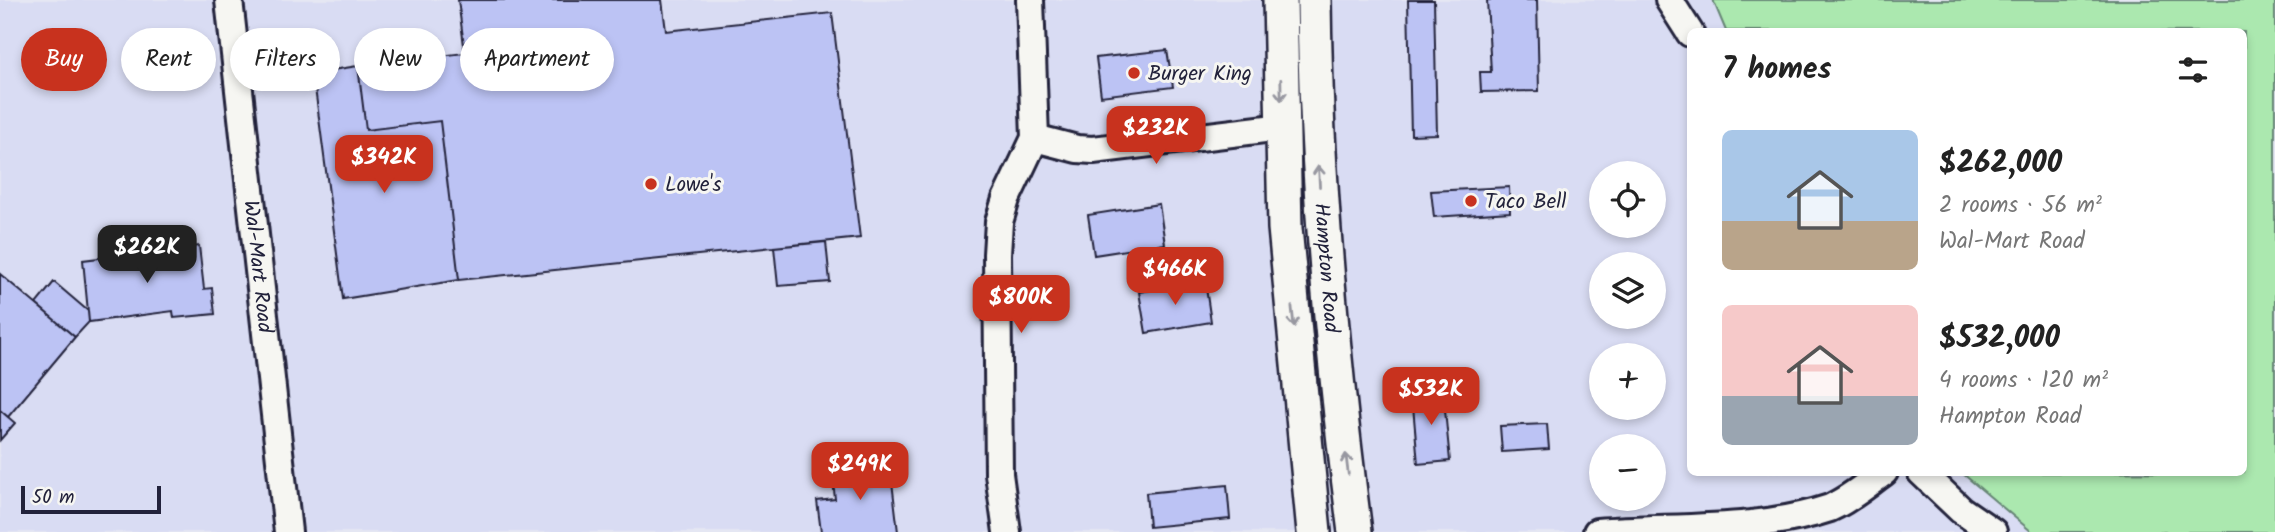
<!DOCTYPE html>
<meta charset="utf-8">
<style>
body{margin:0;font-family:Kalam,sans-serif;background:#f2f2f2;color:#222;height:100vh;display:flex;flex-direction:column;font-size:26px;white-space:nowrap}
*{box-sizing:border-box;margin:0}
p{font-size:23px;color:#767676}
.icon{flex:none;width:38px;height:38px;fill:none;stroke:currentColor;stroke-width:2;stroke-linecap:round;stroke-linejoin:round}
.map{position:relative;flex:1;overflow:hidden}
.side{position:absolute;left:1687px;top:28px;width:560px;height:448px;display:flex;flex-direction:column;background:#fff;border-radius:10px;box-shadow:0 4px 10px #0003}
.side>*{flex:none}
.top-card{position:absolute;left:21px;top:28px;width:665px;height:63px;display:flex;gap:14px}
.tools{position:absolute;left:1589px;top:161px;display:grid;gap:14px}
.tools a{display:grid;place-items:center;width:77px;height:77px;border-radius:50%;background:#fff;box-shadow:0 4px 10px #0003;font-size:35px}
.scale{position:absolute;left:21px;bottom:18px;width:140px;box-sizing:border-box;padding-left:7px;border:4px solid #22223b;border-top:0;font-size:19px;line-height:24px;white-space:nowrap;color:#22223b;-webkit-text-stroke:5px #f6f6f2;paint-order:stroke}
.price{position:absolute;translate:-50% -60px;padding:0 16px;border-radius:14px;background:#c8321e;color:#fff;font-size:23px;line-height:46px;filter:drop-shadow(0 2px 4px #0008)}
.price::after{content:'';position:absolute;left:50%;top:42px;width:21px;height:16px;margin-left:-10px;background:inherit;clip-path:polygon(0 0,100% 0,50% 100%)}
.price.active{background:#222;color:#fff}
ul{padding:0;list-style:none}
li{display:flex;align-items:center;gap:21px;height:175px;padding:0 35px}
li span{display:grid;place-items:center;flex:none;width:196px;height:140px;border-radius:10px;color:#555}
li>.icon{margin-inline-start:auto}
span .icon{width:84px;height:84px;fill:#fffc;stroke-width:1}
li b{font-size:30px}
h2{display:flex;justify-content:space-between;align-items:center;height:84px;padding:0 35px;font-size:30px}
.tag{padding:0 24px;border-radius:32px;background:#fff;box-shadow:0 4px 10px #0003;font-size:24px;line-height:63px}
.tag.active{background:#c8321e;color:#fff}
.map>svg:first-child{display:block}
.built{fill:#d9dcf3;fill-rule:evenodd}
.green{fill:#abe8af;stroke:#668575;stroke-width:2}
.building{fill:#bcc3f4;stroke:#22223b;stroke-width:2}
.lines{fill:none;stroke-linecap:round;stroke-linejoin:round}
.minor-casing{stroke:#22223b;stroke-width:32}
.major-casing{stroke:#22223b;stroke-width:38}
.minor{stroke:#f6f6f2;stroke-width:26}
.major{stroke:#f6f6f2;stroke-width:33}
.oneway{stroke:#9797a0}
.poi-dot{fill:#c8321e;stroke:#f6f6f2;stroke-width:2.5}
.labels{text-anchor:middle;stroke-width:6;stroke-linejoin:round;paint-order:stroke}
.poi-label{font-size:21px;fill:#22223b;stroke:#f6f6f2;text-anchor:start}
.street-label{font-size:21px;fill:#22223b;stroke:#f6f6f2}
</style>
<div class="map">
<svg width="2275" height="532" viewBox="0 0 2275 532">
<rect width="100%" height="100%" fill="#e5e7f3"/>
<filter id="ink" filterUnits="userSpaceOnUse"><feTurbulence type="fractalNoise" baseFrequency=".0143" numOctaves="2"/><feDisplacementMap in="SourceGraphic" scale="14" xChannelSelector="R" yChannelSelector="G"/><feConvolveMatrix kernelMatrix="1 2 1 2 8 2 1 2 1" color-interpolation-filters="sRGB"/></filter>
<g filter="url(#ink)">
<!-- built -->
<path class="built" d="M0,0H1713L1726,31L1690,32V472L1962,473L2032,532H0ZM1601,173H1654V226H1601ZM1601,264H1654V317H1601ZM1601,355H1654V408H1601ZM1601,446H1654V499H1601Z"/>
<!-- green -->
<path class="green" d="M1713,0H2275V532H2032L1962,473L2244,472V32L1726,31Z"/>
<!-- building -->
<path class="building" d="M458,0H662L666,31L832,13L860,238L459,280L440,121L366,130L358,66L465,53Z
M1408,0H1434L1437,134L1411,135Z
M1487,0H1537L1539,91L1481,92L1480,72H1491Z
M1167,50L1173,87L1101,96L1096,58Z
M358,66L366,130L440,121L459,280L343,299L313,73Z
M1509,187L1510,212L1434,217L1431,191Z
M1159,204L1165,244L1094,255L1088,215Z
M826,242L830,282L778,286L774,247Z
M199,246L204,289L212,288L215,314L174,318L173,311L89,322L83,260Z
M0,274L75,337L8,417L0,410Z
M1205,281L1211,322L1146,333L1139,292Z
M54,282L88,311L89,322L75,337L36,304Z
M1443,390L1450,461L1418,464L1412,394Z
M0,410L15,423L0,440Z
M1547,424L1549,449L1502,452L1500,426Z
M890,465L898,532H821L817,501L835,499L832,472Z
M1227,485L1230,519L1149,527L1146,493Z"/>
<g class="lines">
<defs>
<g id="minor">
<path id="s1" d="M229,0L288,532"/>
<path d="M1669,0L1690,33"/>
<path d="M1035,138L1077,149L1093,150L1282,127"/>
<path d="M1921,472L1961,510L1993,532"/>
<path d="M1007,532L999,474L997,254L999,222L1006,199L1035,138L1030,0"/>
<path d="M1597,532C1674,526 1758,532 1830,508C1850,499 1866,485 1884,472"/>
</g>
<g id="major">
<path d="M1280,0L1285,228L1314,532"/>
<path id="s2" d="M1314,0C1316,179 1332,355 1355,532"/>
</g>
</defs>
<!-- minor casing -->
<use href="#minor" class="minor-casing"/>
<!-- major casing -->
<use href="#major" class="major-casing"/>
<!-- minor -->
<use href="#minor" class="minor"/>
<!-- major -->
<use href="#major" class="major"/>
</g>
<!-- one-way arrows -->
<defs><path id="oneway-shaft" d="M-6 0H5M1.5-3L5.5 0L1.5 3" fill="none" stroke-width="1.6" stroke-linecap="round" stroke-linejoin="round" transform="scale(1.75)"/></defs>
<g class="oneway">
<use href="#oneway-shaft" transform="translate(1281 90) rotate(89)"/>
<use href="#oneway-shaft" transform="translate(1319 176) rotate(-93)"/>
<use href="#oneway-shaft" transform="translate(1293 317) rotate(84)"/>
<use href="#oneway-shaft" transform="translate(1347 464) rotate(-97)"/>
</g>
</g>
<!-- markers -->
<g class="poi-dot">
<circle cx="1134" cy="73" r="7"/>
<circle cx="651" cy="184" r="7"/>
<circle cx="1471" cy="201" r="7"/>
</g>
<g class="labels">
<!-- poi labels -->
<g class="poi-label">
<text x="1148" y="80">Burger King</text>
<text x="665" y="191">Lowe's</text>
<text x="1485" y="208">Taco Bell</text>
</g>
<!-- street labels -->
<g class="street-label">
<text dy="7" stroke="none"><textPath href="#s1" startOffset="268">Wal-Mart Road</textPath></text>
<text dy="7" stroke="none"><textPath href="#s2" startOffset="268">Hampton Road</textPath></text>
</g>
</g>
</svg>
<div class="tools">
<a><svg class="icon" aria-label="locate" viewBox="0 0 24 24"><circle cx="12" cy="12" r="6"/><path d="M12 2v4M12 18v4M2 12h4M18 12h4"/></svg></a>
<a><svg class="icon" aria-label="layers" viewBox="0 0 24 24"><path d="M12 4l9 5-9 5-9-5zM3 14l9 5 9-5"/></svg></a>
<a>+</a>
<a>−</a>
</div>
<div class="scale">50 m</div>
<b class="price" style="left:1156px;top:166px">$232K</b>
<b class="price" style="left:384px;top:195px">$342K</b>
<b class="price active" style="left:147px;top:285px">$262K</b>
<b class="price" style="left:1175px;top:307px">$466K</b>
<b class="price" style="left:1021px;top:335px">$800K</b>
<b class="price" style="left:1431px;top:427px">$532K</b>
<b class="price" style="left:860px;top:502px">$249K</b>
<div class="top-card">
<a class="tag active">Buy</a>
<a class="tag">Rent</a>
<a class="tag">Filters</a>
<a class="tag">New</a>
<a class="tag">Apartment</a>
</div>
<section class="side">
<h2>7 homes<svg class="icon" aria-label="filters" viewBox="0 0 24 24"><path d="M4 7h16M4 17h16"/><circle cx="9" cy="7" r="2"/><circle cx="15" cy="17" r="2"/></svg></h2>
<ul>
<li><span style="background:linear-gradient(#a9c7e8 65%,#b9a48a 0)"><svg class="icon" aria-label="home" viewBox="0 0 24 24"><path d="M3 11l9-7 9 7M6 9v11h12V9"/></svg></span><div><b>$262,000</b><p>2 rooms · 56 m²</p><p>Wal-Mart Road</p></div></li>
<li><span style="background:linear-gradient(#f6c9c9 65%,#9aa5b1 0)"><svg class="icon" aria-label="home" viewBox="0 0 24 24"><path d="M3 11l9-7 9 7M6 9v11h12V9"/></svg></span><div><b>$532,000</b><p>4 rooms · 120 m²</p><p>Hampton Road</p></div></li>
</ul>
</section>
</div>
